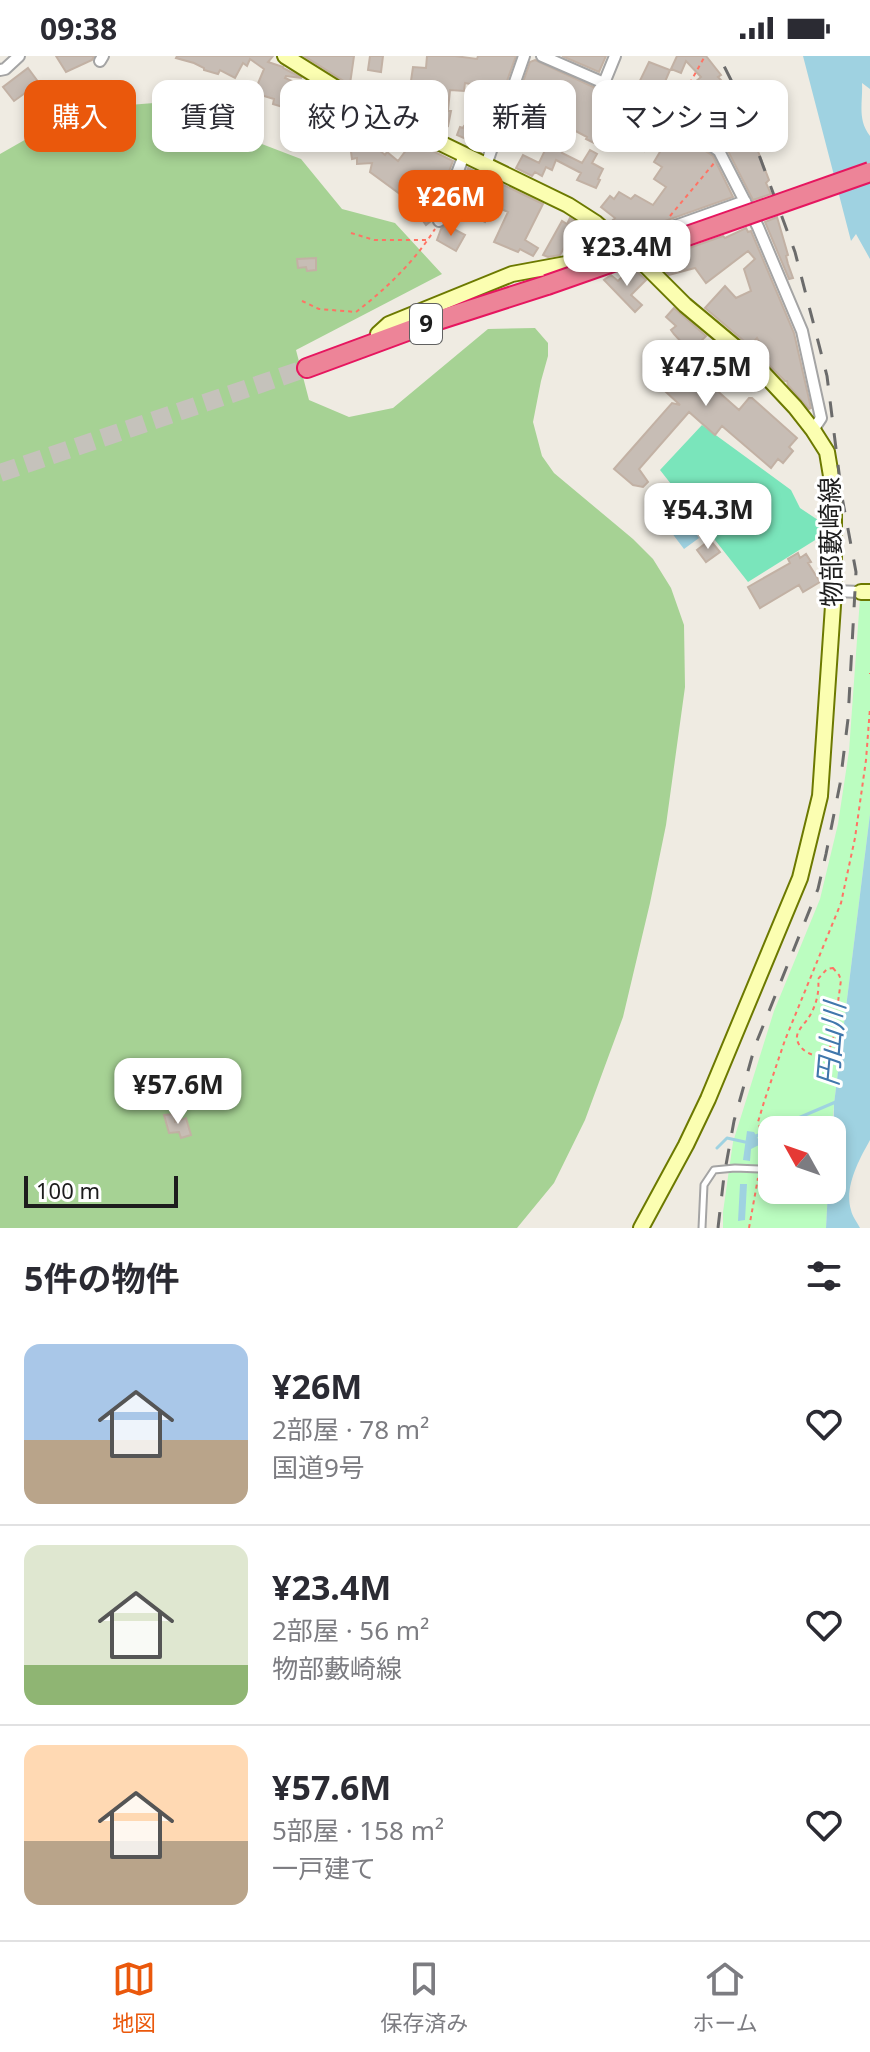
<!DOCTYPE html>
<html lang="ja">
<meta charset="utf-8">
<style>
body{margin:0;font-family:"Noto Sans","Noto Sans JP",sans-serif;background:#f7f7f7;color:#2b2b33;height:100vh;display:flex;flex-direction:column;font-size:30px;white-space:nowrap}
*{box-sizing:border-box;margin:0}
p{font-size:26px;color:#7c7c81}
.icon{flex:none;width:44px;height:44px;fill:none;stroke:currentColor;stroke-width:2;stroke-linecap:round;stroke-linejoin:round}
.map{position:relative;height:1172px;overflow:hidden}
.panel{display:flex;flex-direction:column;background:#fff;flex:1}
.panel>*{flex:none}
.hud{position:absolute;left:24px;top:24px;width:822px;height:72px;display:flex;gap:16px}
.needle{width:52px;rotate:310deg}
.tools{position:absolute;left:758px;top:1060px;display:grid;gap:16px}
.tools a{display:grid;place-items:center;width:88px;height:88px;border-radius:16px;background:#fff;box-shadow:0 4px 12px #0003;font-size:40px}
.scale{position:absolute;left:24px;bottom:20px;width:154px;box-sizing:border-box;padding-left:8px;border:4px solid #1d1d1d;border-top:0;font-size:22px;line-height:28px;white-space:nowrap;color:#1d1d1d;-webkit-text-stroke:6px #fff;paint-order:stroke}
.price{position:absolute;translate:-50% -68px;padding:0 18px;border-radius:16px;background:#fff;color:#222;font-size:26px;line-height:52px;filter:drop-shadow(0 2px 4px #0008)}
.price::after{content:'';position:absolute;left:50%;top:48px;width:24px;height:18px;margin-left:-12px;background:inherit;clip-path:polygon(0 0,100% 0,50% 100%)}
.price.current{background:#ea580c;color:#fff}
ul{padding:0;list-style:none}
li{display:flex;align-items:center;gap:24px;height:200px;padding:0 24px}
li+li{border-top:2px solid #e1e1e2}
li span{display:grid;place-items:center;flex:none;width:224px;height:160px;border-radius:16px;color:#555}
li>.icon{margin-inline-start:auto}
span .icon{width:96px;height:96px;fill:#fffc;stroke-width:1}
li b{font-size:34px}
h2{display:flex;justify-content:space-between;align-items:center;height:96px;padding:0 24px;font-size:34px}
.chip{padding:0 28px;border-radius:16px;background:#fff;box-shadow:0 4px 12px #0003;font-size:28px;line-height:72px}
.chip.current{background:#ea580c;color:#fff}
.status{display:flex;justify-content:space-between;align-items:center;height:56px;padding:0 40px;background:#fff;direction:ltr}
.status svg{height:22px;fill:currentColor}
.menu{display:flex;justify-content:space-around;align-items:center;height:112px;border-top:2px solid #e1e1e2;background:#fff;font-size:22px;color:#7c7c81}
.menu a{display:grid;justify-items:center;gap:4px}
.menu .current{color:#ea580c}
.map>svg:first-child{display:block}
.forest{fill:#a6d294}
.park{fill:#bbfdc0}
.pitch{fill:#7ae5bb}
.water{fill:#9fd2e1}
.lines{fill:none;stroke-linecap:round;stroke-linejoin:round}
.stream{stroke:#9fd2e1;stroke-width:3}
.building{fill:#c7bdb5;stroke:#c2b1a4;stroke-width:2}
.highway-tunnel{stroke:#c5c2bb;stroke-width:18;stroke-dasharray:18 9;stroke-linecap:butt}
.lane-casing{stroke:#a4a4a4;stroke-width:9}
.street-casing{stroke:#a4a4a4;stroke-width:14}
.secondary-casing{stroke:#6c7900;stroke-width:18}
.highway-casing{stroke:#e6165f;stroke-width:22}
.path{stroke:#ff7364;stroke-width:2;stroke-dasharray:4 4;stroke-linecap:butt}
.lane{stroke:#fff;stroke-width:5}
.street{stroke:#fff;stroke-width:10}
.secondary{stroke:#fbfeb1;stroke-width:14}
.highway{stroke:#ed8498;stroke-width:18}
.rail{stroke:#6b6b6b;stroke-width:3;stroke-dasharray:16 16;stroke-linecap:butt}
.highway-bridge-casing{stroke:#e6165f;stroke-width:22;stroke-linecap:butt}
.highway-bridge{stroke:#ed8498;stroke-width:18}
.labels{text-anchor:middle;stroke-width:6;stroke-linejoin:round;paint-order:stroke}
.shield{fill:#fff;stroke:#616161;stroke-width:2}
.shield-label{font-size:24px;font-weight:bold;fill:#1d1d1d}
.street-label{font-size:26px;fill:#1d1d1d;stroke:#fff}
.water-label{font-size:28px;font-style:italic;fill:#4077ac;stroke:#fff}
</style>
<div class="status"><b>09:38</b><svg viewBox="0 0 49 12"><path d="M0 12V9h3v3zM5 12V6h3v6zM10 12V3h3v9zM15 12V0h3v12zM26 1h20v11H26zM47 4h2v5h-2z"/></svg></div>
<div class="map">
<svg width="870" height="1172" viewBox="0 0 870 1172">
<rect width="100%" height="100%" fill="#efebe2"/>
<!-- forest -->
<path class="forest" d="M154,47L301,103L342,153L395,167L442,218L296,294L309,344L349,361L393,352L488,273L535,272L548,287V300L541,325L533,366L542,400L554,417L633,483L653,503L671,532L684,569L685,631L666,769L650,847L623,961L585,1064L554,1127L517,1172H0V98L65,61L104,51Z"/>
<!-- park -->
<path class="park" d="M860,542L870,543V758L834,1048L832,1076V1074H772V1134H828L826,1172H723V1156L733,1086L774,955L820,843L838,768L849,695Z"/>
<!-- pitch -->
<path class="pitch" d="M702,369L791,434L800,452L821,466L820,481L748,526L660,414Z"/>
<!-- water -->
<path class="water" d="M803,0H870V33L862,27C863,47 857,63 870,80V203L856,178L851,185Z
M677,452L699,482L684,493L662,464Z
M870,758V1084C859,1104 844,1131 851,1154C852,1160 857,1166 860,1172H826L828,1134H832L834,1048Z
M747,1075L754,1076L761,1088L751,1093L750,1105L743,1104Z
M740,1128H747L745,1164L738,1165Z"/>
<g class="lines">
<!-- stream -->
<path class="stream" d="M756,1080L838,1045
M717,1092L727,1082L745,1086"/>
</g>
<!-- building -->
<path class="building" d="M56,0H94L92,4L66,16Z
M177,0H273L268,6L283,11V12L302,22L286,20L285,22L292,25L291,28L296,29L295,32L320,40L321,36L327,38L367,63L359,74L370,73L372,88L385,99L387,96L398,105L413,85L453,105L437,147L419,139L433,158L431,165L426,169L418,158L423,155L370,116L372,107L357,108V102L352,103L348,74L332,67L327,79L322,77L307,61L285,54L286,52L273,48L274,43L254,37L264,13L250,3L247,10L243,7L235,22L220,14L218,18L204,14V12L194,7L176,2Z
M304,0H354L350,28L347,27Z
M370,0H383L381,16L368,14Z
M427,0H455L477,3L478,0H516L495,58L494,57L487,74L489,75L481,96L471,91L473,86L457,79L460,71L463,72L464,70L476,76L490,32L465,27L464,35L450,34L448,55H451L448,70L418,65L408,60L409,58H403L390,51L385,43L432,51L433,34L418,32L419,26L411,25L413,11L426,12Z
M562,0H606L599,16Z
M677,0H706L721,19L718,21L723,26L715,37L739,52L743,61L740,64L749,73L745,78L756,90L769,124L766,127L771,138L753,144L726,91L721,86L732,75L701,55L700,57L698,56L693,66L676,57L694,27L701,21L686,5L681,17L671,13Z
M535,4L600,34L626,51L652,64L650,68L655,72L644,95L630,88L629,90L618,83L622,77L605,68L594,87L586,83L587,81L570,72L562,97L582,107L590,94L597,98L592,107L603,113L598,123L600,124L596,132L577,124L581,117L556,104L552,114L546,111L542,120L535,116L532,120L516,112L523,99L539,107L548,88L525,76L520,90L504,81L530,6Z
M649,6L670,14L664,28L674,33L666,53L634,37Z
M28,12L39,27L14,45L3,31Z
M673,74L713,100L733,141L651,170L648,168L645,172L626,179L611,166L615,162L601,151L610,140L614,143L619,136L631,143L635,139L653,149L666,131L654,123L662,111L654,106Z
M468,112L543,148L525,184L538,192L533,200L520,193L518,196L494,186L508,156L493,149L485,166L473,160L472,163L452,154Z
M777,161L788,199L786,200L788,208L793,222L789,223L765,166Z
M570,162L581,169L580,171L597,185L595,188L575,194L566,188L560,199L548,201L543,199L562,165L567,168Z
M446,169L465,179L456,195L437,184L441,173Z
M746,172L748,176L751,175L794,277L811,352L809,353L788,329L787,325H785L764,304L769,302L757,282L750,290L705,252L725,230L736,242L751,235L744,213L755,203L748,195L706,227L695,212L669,219L665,215L661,202L723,180L725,182Z
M316,202V214L307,215L306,211L298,212L297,203Z
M634,213L646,224L631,239L642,249L635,256L604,224L611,219L618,225L625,218L628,220Z
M674,252L706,280L697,289L708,303L717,294L726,301L728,299L734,304L725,314L718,308L705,324L739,354L749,342H752L797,382L789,391L793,395L783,407L778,403L771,412L722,370L715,379L689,356L639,413L648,426L643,431L633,429L614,413L672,347L680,349L666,336L676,326L663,315L685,290L674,278L671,274L676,270L666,261Z
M710,484L720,496L706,506L697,494Z
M798,497L800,502L806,498L811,506L808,507L820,526L803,536L799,529L760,552L748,531L790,507L788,503Z
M174,1058L175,1066L186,1062L191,1079L181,1082L179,1076L169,1077L164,1059Z"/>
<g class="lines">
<!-- highway-tunnel -->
<path class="highway-tunnel" d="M0,417L307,312"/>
<defs>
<path id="lane" d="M702,1172L704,1129L714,1114L735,1112L759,1113"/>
<path id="street" d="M542,0L604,27L630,44L686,71L719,95L758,171L802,275L821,362L813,374
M100,5L103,0
M0,14L5,13L19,0
M604,27L615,0
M486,109L524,0
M439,165L464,99
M622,189L745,145
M834,535L861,536"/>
<path id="secondary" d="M285,0L368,52L568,149L596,167L647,211L685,249L752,305L795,351L813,374L827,396L834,438V535L820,740L800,822L708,1043L686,1089L641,1172
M381,286L378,278L389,268L512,218L566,208L622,189
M861,536H870"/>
<path id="highway" d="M307,312L429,267L547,229"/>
</defs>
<!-- lane casing -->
<use href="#lane" class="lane-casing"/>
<!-- street casing -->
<use href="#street" class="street-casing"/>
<!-- secondary casing -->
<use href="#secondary" class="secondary-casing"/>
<!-- highway casing -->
<use href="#highway" class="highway-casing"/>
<!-- path -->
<path class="path" d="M674,55L705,0
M670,160L715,106
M351,177L374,184H426
M302,245L319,253L356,256C386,233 414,206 435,173
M870,617V618
M833,912L839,919L841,924L833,983C826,1013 795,995 797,980C798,974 803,969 807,964C815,953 820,937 818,923L827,913Z
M763,1089L772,1086
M761,1104L764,1083L758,1066L764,1046L785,984L841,847L855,782L866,704L870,652
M765,1109L772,1113
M749,1172L758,1122"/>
<!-- lane -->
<use href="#lane" class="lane"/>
<!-- street -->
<use href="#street" class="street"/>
<!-- secondary -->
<use href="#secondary" class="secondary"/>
<!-- highway -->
<use href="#highway" class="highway"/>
<!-- rail -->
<path class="rail" d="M718,1172L724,1120L734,1065L755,990L818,833L826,798L840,728L848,663L856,516L842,441L827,320L795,196L732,26L719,0"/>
<defs>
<path id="highway-bridge" d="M547,229L870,116"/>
</defs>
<!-- highway-bridge casing -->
<use href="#highway-bridge" class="highway-bridge-casing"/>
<!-- highway-bridge -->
<use href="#highway-bridge" class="highway-bridge"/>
</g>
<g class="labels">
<!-- shield labels -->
<rect class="shield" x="410" y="248" width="32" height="40" rx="6"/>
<g class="shield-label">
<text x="426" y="276">9</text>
</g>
<!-- street labels -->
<g class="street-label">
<text transform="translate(831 486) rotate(-91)" y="9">物部藪崎線</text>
</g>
<!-- water labels -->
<g class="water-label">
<text transform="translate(831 988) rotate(-85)" y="10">円山川</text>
</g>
</g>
</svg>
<div class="tools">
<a><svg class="needle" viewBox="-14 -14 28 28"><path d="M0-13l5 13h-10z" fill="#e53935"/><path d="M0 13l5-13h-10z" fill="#7c7c81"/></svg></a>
</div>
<div class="scale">100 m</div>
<b class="price current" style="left:451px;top:182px">¥26M</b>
<b class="price" style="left:627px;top:232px">¥23.4M</b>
<b class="price" style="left:706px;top:352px">¥47.5M</b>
<b class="price" style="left:708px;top:495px">¥54.3M</b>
<b class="price" style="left:178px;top:1070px">¥57.6M</b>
<div class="hud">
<a class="chip current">購入</a>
<a class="chip">賃貸</a>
<a class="chip">絞り込み</a>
<a class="chip">新着</a>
<a class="chip">マンション</a>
</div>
</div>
<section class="panel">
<h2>5件の物件<svg class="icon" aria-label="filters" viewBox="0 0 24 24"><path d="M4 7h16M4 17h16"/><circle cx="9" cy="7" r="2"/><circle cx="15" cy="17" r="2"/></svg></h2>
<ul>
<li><span style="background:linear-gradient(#a9c7e8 60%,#b9a48a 0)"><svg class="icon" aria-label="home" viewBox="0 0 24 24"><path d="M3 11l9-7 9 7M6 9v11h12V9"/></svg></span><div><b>¥26M</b><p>2部屋 · 78 m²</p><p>国道9号</p></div><svg class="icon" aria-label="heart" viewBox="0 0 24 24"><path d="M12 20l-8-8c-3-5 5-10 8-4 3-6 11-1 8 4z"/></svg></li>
<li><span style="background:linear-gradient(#dfe7d0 75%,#8fb573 0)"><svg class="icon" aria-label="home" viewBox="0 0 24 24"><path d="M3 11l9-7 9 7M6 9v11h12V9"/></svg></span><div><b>¥23.4M</b><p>2部屋 · 56 m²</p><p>物部藪崎線</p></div><svg class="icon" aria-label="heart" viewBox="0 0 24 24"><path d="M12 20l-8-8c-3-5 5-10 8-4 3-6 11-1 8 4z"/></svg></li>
<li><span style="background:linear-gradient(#ffd9b3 60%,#b9a48a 0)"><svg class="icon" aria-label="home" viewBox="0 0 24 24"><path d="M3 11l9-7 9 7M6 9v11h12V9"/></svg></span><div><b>¥57.6M</b><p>5部屋 · 158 m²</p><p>一戸建て</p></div><svg class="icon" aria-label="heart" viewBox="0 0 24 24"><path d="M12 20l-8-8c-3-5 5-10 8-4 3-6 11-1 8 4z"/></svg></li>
</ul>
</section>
<nav class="menu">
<a class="current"><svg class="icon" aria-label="map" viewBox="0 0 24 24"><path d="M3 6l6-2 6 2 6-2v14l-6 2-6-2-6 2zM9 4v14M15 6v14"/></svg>地図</a>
<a><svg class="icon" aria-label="saved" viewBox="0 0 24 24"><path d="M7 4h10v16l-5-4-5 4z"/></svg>保存済み</a>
<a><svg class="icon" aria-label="home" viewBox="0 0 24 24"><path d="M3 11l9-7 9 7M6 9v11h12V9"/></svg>ホーム</a>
</nav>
